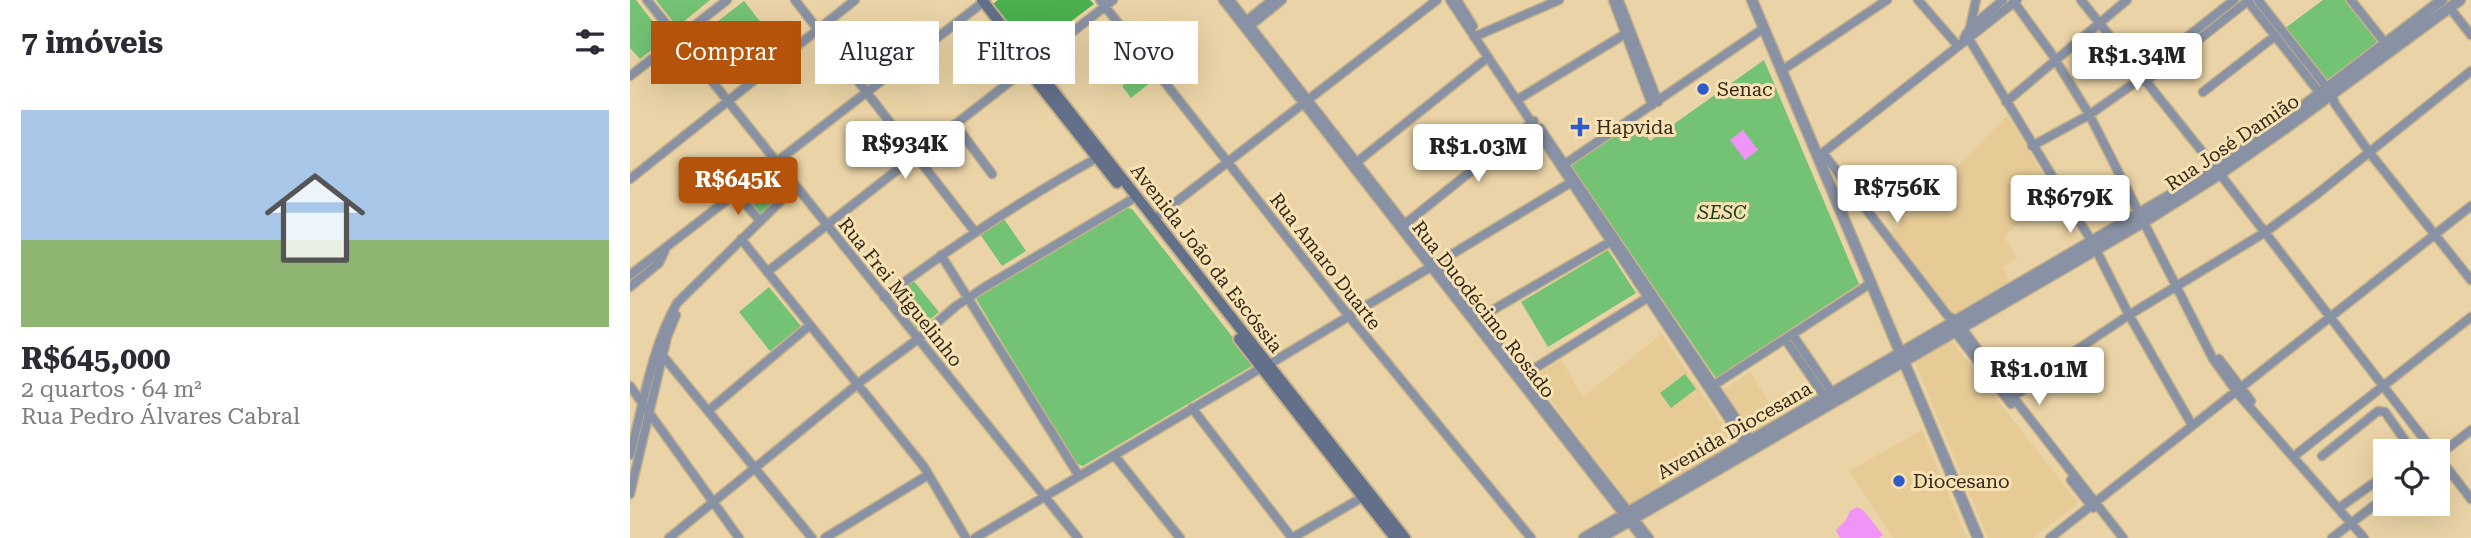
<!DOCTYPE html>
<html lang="pt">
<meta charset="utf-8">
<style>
body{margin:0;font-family:"Roboto Serif",serif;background:#f2f2f3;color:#2b2b33;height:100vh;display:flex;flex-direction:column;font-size:26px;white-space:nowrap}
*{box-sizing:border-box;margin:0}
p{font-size:23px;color:#7c7c81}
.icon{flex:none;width:38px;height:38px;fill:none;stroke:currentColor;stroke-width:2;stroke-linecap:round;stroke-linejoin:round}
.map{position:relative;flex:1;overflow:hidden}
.side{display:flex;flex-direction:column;background:#fff;width:630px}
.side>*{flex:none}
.guide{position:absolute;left:21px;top:21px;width:665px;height:63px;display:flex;gap:14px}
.buttons{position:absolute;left:1743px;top:439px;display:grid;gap:14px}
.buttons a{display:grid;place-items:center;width:77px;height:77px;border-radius:0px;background:#fff;box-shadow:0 7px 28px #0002;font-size:35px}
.price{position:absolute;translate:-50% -60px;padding:0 16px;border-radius:7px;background:#fff;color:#222;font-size:23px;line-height:46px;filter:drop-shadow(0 2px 4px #0008)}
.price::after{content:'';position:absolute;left:50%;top:42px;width:21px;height:16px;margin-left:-10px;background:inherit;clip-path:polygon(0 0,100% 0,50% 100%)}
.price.current{background:#b45309;color:#fff}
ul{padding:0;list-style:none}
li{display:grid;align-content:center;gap:14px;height:371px;padding:0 21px}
li span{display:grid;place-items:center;height:217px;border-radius:0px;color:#555}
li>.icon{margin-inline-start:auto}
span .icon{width:126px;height:126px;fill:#fffc;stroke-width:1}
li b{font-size:30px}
h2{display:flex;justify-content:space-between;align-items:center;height:84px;padding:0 21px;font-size:30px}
.tag{padding:0 24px;border-radius:0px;background:#fff;box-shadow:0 7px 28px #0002;font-size:24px;line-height:63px}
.tag.current{background:#b45309;color:#fff}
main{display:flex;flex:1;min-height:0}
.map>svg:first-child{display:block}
.built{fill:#e6cb97}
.green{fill:#74c274}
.forest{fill:#49b04d}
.water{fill:#f094f8}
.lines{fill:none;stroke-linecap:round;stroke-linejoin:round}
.minor-casing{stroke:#c5b18a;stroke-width:11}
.tertiary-casing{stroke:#c5b18a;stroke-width:13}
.secondary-casing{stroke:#c5b18a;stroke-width:14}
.minor{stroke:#8892a4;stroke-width:8}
.tertiary{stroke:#8892a4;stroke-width:10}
.secondary{stroke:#63708a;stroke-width:10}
.poi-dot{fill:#2d5bca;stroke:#f8e1b3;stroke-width:2.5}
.labels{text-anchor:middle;stroke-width:6;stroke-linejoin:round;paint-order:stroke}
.poi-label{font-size:19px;fill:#322918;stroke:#f8e1b3;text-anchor:start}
.street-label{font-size:19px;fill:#322918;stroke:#f8e1b3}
.park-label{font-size:19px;font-style:italic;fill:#173f18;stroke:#f8e1b3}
</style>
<main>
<section class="side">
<h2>7 imóveis<svg class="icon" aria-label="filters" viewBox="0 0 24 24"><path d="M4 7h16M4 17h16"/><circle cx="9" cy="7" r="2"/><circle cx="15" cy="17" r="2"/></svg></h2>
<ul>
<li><span style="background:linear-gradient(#a9c7e8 60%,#8fb573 0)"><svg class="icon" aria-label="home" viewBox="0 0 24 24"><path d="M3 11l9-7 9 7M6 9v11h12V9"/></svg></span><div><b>R$645,000</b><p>2 quartos · 64 m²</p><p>Rua Pedro Álvares Cabral</p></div></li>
</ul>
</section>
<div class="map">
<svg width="1841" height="538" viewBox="0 0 1841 538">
<rect width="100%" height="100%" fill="#ead3a6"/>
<!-- built -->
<path class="built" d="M1378,115L1423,192L1374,237L1387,258L1373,267L1380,281L1324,314L1260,234Z
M1032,334L1105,442L1000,504L903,377L931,360L953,397Z
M1320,339L1448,503L1403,538H1358L1284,360Z
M1120,372L1148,417L1121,434L1093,390Z
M1292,430L1305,462L1337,538H1263L1219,471Z"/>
<!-- green -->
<path class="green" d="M0,0H6L36,39L10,59L0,48Z
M26,0H80L47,27Z
M1693,0H1715L1747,41L1746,44L1697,82L1654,29Z
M114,1L150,47L119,71L83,25Z
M1134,60L1229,284L1086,378L940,164L1006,121L1020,141Z
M511,72L520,83L501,98L492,86Z
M145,169L159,187L130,214L113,194Z
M494,207L502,209L619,358L622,366L453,466L445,463L345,297Z
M374,219L396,251L372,266L350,234Z
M978,250L1006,293L918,347L891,302Z
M283,280L309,312L287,330L261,297Z
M139,287L171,326L140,351L109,312Z
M1055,374L1066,389L1041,408L1030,393Z"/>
<!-- forest -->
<path class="forest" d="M368,0H460L464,4L415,41L400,23L384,37L360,6Z"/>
<!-- water -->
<path class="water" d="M1113,130L1128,150L1115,160L1100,140Z
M1227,507L1233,510L1253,535L1249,538H1210L1206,530L1216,520L1220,511Z"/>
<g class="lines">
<defs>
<path id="minor" d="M17,0L448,538
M165,0L345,232
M470,0L718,315L901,538
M593,0L1012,538
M600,0L1019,538
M820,0L1117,446
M827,0L843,26
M983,0L1022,105
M1288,0L1328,46
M1451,0L1590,174L1804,452
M1617,0L1693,97
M1628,0L1702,94L1705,104L1739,152L1841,280
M1721,0L1759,48
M1384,2L1421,53L1459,114L1583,359L1609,395L1734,538
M990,3L1028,102
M1820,8L1841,35
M615,22L642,0
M619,27L652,0
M1341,27L1373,0
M1336,34L1462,242L1499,315L1562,425
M844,37L929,0
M1334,38L1340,28L1346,0
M402,64L483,0
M1151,71L1257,0
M0,76L97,0
M1513,81H1516L1619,0
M1573,92L1645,36
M890,98L1000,31
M1376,102L1497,0
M325,124L362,174
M910,128L1124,445
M1402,146L1459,115L1506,82L1510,74L1604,0
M1193,153L1318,316L1326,320L1383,397L1493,538
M1190,155L1387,0
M727,162L857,58
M932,166L1134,28
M0,179L225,0
M107,194L130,221
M524,219L807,0
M775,224L904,121
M111,239L294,467L336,538
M311,255L449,476
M137,272L396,69
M0,275L356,0
M0,287L29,263L35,250
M254,297C323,246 392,199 467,158
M849,318L980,242
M1322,328L1381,404
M1162,334L1205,397
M1155,339L1197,400
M27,354L33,356L182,538
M1589,359L1621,401
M638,365L940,183
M894,375L1017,298
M1084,385L1241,283
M0,386L109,538
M1383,397L1442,353L1499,315L1634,233L1687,194L1841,71
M562,408L662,538
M78,411L180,325
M1668,453L1841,317
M0,455C13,406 21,348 47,303L166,186
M484,455L550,538
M1692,456L1748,411L1755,412L1783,452
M1808,456L1841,499
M1808,456L1841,430
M1441,480L1463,508
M0,494L37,337L46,315
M1713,505L1755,475
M39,538L234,379L288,339L326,306L355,287L501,200
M195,538L298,475
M345,538L631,368
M662,538L733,497
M1420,538L1841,206
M1702,538L1755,497"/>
<path id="tertiary" d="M1122,0L1348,538
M954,538L1585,169L1655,120L1812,0
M970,538L1517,220L1590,174L1660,125L1830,0"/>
<path id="secondary" d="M352,0L775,538
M395,67L487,183
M609,339L765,538"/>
</defs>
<!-- minor casing -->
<use href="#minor" class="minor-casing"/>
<!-- tertiary casing -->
<use href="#tertiary" class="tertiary-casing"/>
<!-- secondary casing -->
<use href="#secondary" class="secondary-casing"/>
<!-- minor -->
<use href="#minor" class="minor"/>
<!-- tertiary -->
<use href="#tertiary" class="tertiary"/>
<!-- secondary -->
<use href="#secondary" class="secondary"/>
</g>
<!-- markers -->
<g class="poi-dot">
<circle cx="1073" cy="89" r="7"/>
<path d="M946.5 116.5h7v7h7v7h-7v7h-7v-7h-7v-7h7z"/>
<circle cx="1269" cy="481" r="7"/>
</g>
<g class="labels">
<!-- poi labels -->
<g class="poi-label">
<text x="1087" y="96">Senac</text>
<text x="966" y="134">Hapvida</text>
<text x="1283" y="488">Diocesano</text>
</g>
<!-- street labels -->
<g class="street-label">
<text transform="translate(1602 142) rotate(-34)" y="7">Rua José Damião</text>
<text transform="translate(577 258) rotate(52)" y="7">Avenida João da Escóssia</text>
<text transform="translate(696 261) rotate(52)" y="7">Rua Amaro Duarte</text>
<text transform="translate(271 292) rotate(51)" y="7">Rua Frei Miguelinho</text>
<text transform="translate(854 309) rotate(52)" y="7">Rua Duodécimo Rosado</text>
<text transform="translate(1104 430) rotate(-30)" y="7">Avenida Diocesana</text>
</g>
<!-- park labels -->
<g class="park-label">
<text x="1092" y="219">SESC</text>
</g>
</g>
</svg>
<div class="buttons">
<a><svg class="icon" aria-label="locate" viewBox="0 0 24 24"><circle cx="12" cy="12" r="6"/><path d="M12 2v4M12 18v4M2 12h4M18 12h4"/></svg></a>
</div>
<b class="price" style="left:1507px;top:93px">R$1.34M</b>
<b class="price" style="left:275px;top:181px">R$934K</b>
<b class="price" style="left:848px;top:184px">R$1.03M</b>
<b class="price current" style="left:108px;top:217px">R$645K</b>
<b class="price" style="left:1267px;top:225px">R$756K</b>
<b class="price" style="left:1440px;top:235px">R$679K</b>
<b class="price" style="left:1409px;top:407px">R$1.01M</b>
<div class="guide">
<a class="tag current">Comprar</a>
<a class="tag">Alugar</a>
<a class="tag">Filtros</a>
<a class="tag">Novo</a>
</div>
</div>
</main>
